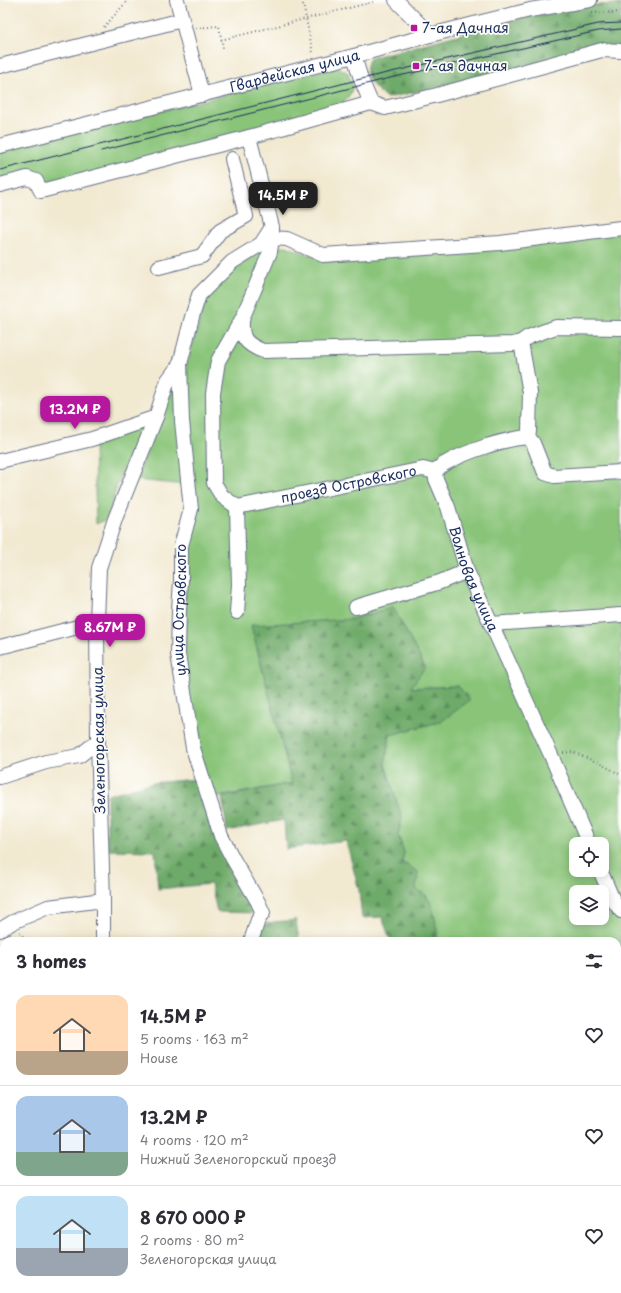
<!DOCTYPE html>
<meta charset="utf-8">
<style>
body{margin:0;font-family:"Playpen Sans",sans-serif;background:#f7f7f7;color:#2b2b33;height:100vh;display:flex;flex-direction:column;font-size:15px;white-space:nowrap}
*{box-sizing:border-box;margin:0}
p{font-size:13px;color:#7c7c81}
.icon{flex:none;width:22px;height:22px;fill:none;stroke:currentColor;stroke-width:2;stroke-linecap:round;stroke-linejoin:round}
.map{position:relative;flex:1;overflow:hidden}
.details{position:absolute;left:0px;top:937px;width:621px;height:356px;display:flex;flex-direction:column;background:#fff;border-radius:12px 12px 0 0;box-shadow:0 2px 10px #0003}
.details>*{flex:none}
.buttons{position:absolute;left:569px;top:837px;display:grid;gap:8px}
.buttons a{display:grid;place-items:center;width:40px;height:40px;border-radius:8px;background:#fff;box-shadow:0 2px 10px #0003;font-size:20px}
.price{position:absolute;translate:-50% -34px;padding:0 9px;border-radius:8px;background:#b5179e;color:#fff;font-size:13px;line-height:26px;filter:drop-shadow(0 1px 2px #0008)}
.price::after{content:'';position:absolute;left:50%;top:24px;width:12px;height:9px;margin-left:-6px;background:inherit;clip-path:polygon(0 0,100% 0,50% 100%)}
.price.selected{background:#222;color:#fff}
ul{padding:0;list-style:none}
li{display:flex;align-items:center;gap:12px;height:100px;padding:0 16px}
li+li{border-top:1px solid #e1e1e2}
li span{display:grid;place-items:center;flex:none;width:112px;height:80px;border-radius:12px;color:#555}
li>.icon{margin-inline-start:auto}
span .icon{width:48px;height:48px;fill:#fffc;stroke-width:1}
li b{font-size:17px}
h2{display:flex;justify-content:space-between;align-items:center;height:48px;padding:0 16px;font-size:17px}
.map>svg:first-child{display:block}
.green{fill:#89c479;stroke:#527a6c;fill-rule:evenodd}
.forest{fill:url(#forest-firs);stroke:#446c64}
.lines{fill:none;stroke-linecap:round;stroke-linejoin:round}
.minor-casing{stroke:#667086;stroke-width:16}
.path{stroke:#667086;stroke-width:2;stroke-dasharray:1 3;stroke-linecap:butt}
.minor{stroke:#fff;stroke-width:14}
.tram{stroke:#1b2f5e;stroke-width:1}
.poi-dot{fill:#b5179e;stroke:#fdfcf7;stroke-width:1.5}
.labels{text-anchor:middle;stroke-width:3.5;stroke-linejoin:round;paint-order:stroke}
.poi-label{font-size:14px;fill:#1b2f5e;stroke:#fdfcf7;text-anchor:start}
.street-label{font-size:14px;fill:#1b2f5e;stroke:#fdfcf7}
</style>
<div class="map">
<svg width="621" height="1293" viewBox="0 0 621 1293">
<defs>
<pattern id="forest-firs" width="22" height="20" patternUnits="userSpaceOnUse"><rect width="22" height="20" fill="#6eaa69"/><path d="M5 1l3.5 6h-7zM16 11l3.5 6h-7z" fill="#5a8b5a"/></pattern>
</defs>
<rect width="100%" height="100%" fill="#fdfcf7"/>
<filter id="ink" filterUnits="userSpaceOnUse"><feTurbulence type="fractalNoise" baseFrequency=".025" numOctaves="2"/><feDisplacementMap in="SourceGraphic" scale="8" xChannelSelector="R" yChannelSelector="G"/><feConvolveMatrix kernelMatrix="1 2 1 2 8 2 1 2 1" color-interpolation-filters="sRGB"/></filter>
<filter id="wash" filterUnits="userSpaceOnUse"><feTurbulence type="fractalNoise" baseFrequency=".012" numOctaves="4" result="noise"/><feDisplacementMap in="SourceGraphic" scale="16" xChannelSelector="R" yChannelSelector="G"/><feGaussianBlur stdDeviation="0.9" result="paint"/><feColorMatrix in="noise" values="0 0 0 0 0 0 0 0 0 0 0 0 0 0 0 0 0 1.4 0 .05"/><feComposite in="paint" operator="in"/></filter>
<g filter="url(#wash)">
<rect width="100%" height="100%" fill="#f2e9d1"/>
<!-- green -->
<path class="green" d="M337,67L347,72L353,86C350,97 344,103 336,109L51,185L0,181V151Z
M621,233V1293L617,1289V941H437V930L427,896L416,889L418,872L402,862L404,852L398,835L402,818L385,764L390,735L442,721L458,686L410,688L425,667L393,607L354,619L251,626L292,783L212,798L200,766L183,664L188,530L185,420L187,363L201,316L209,296L231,271L258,252L277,247L286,246L309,255ZM576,844H602V870H576ZM576,892H602V918H576Z
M175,381L186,485L136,480Z
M138,427L144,429L120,476L109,513L105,520L96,524L94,446Z
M98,1289H169L162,1293H96Z
M254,1289H338V1293H251Z"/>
<!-- forest -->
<path class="forest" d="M621,4V47L387,98C374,88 360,75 370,58L522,18L589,5Z
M393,607L425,667L411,688L458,686L470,700L442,721L390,735L385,764L402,818L398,835L404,852L402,862L418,872L416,889C419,891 425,894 427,897C435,907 437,929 437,941H389L390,939L382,917L362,918L359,890L346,841L286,849L284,820L227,831L222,797L292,783L251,625L354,619Z
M196,779L256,913L217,912L211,884L158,889L155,851L107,850V795L151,783Z
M296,920L299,941H256L264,924L274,922Z
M621,1093V1132L617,1150V1095Z
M617,1197L621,1198V1293H421V1289H617Z
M327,1289L419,1291V1293H327Z"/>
</g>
<g filter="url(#ink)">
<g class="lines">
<defs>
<g id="minor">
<path d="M177,0L202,95"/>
<path d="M396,0L430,35"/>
<path d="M354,56L361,79L371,103"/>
<path d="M0,66L182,20"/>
<path id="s1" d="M0,146L354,56L430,35L530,10L590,0"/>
<path d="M0,185L27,178L36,181L41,191L249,137"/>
<path d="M272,238L287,239L323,255L500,243L621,228"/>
<path d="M159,267L202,256L220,231L246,216L232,159"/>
<path d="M242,319C241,338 245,344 263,351L513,344L521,342L528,337L556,327L621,328"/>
<path d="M521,342L530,393L529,431L528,437"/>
<path d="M0,461L92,439L156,417"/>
<path id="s2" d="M435,472L436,479L448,507L467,571L550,753L589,844"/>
<path d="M435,472C438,469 440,466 444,464C465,452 503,439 528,437L533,443L545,473L554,476L621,472"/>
<path d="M237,507L222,496L214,483L213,393L218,361L242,319L270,252L272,238V229"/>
<path id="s3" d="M237,507L423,469L435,472"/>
<path d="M237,507L239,585L237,612"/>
<path d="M356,607L440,582L467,571"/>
<path d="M491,624L621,615"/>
<path d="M0,647L97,622"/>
<path d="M0,777L46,762L79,756L98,741"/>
<path d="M600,870L613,900L621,911"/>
<path d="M0,930L13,922L48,907L103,900"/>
<path d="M103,941V900L98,741L97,622L99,568L115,519L156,417L168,380L180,364"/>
<path id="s4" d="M251,941L258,920L263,913L258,902L233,859L221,836L193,748L185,698L178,654L179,610L181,581V546L191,509L182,421L180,364L192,317L199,295L232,262L261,244L272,227L249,137L371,103L385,108L437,95L602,50L621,51"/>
<path d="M0,1190L4,1192"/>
<path d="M0,1215L4,1208"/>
<path d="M617,1264L621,1241"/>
<path d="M614,1289V1293"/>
<path d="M245,1293L248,1289"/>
<path d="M349,1293V1289"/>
</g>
</defs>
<!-- minor casing -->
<use href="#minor" class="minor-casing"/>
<!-- path -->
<path class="path" d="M303,4L313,53
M592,13L621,12
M104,27L128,0
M196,28L219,26L223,48
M221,40L373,2
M563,753L573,752L603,765L621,775
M20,932L26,941"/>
<!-- minor -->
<use href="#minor" class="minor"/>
<!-- tram -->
<path class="tram" d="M101,151L390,78L598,31L621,29
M0,170L361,79L598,24L621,23"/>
</g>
</g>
<!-- markers -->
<g class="poi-dot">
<rect x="410" y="24" width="8" height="8" rx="2"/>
<rect x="412" y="62" width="8" height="8" rx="2"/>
</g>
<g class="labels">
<!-- poi labels -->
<g class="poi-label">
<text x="422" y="33">7-ая Дачная</text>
<text x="424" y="71">7-ая дачная</text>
</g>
<!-- street labels -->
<g class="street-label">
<text dy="5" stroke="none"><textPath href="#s1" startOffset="304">Гвардейская улица</textPath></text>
<text dy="5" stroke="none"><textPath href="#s3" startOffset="114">проезд Островского</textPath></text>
<text dy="5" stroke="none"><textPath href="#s2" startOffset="114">Волновая улица</textPath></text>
<text dy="5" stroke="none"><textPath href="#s4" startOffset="350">улица Островского</textPath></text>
<text transform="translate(99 740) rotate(-91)" y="5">Зеленогорская улица</text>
</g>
</g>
</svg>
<div class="buttons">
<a><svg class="icon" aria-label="locate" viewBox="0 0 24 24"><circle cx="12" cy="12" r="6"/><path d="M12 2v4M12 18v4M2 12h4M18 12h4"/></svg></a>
<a><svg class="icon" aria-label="layers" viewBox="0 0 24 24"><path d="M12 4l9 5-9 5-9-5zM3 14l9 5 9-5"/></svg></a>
</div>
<b class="price selected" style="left:283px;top:216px">14.5M ₽</b>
<b class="price" style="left:75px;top:430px">13.2M ₽</b>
<b class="price" style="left:110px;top:648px">8.67M ₽</b>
<section class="details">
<h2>3 homes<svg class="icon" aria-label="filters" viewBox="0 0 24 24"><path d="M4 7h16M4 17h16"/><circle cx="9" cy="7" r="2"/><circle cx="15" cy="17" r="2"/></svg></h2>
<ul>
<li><span style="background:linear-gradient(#ffd9b3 70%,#b9a48a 0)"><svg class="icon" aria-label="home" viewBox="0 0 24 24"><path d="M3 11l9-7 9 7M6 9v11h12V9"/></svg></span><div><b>14.5M ₽</b><p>5 rooms · 163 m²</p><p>House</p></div><svg class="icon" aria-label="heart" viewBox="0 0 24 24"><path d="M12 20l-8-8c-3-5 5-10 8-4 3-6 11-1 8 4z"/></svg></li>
<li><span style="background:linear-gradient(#a9c7e8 70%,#7fa58c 0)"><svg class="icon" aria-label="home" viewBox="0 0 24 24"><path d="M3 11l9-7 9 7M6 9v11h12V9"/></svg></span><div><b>13.2M ₽</b><p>4 rooms · 120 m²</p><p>Нижний Зеленогорский проезд</p></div><svg class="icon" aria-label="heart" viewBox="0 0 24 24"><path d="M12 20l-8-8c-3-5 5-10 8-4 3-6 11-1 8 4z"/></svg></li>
<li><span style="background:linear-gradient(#bfe0f5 65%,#9aa5b1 0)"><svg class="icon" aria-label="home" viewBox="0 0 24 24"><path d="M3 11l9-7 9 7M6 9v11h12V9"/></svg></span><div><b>8 670 000 ₽</b><p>2 rooms · 80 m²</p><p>Зеленогорская улица</p></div><svg class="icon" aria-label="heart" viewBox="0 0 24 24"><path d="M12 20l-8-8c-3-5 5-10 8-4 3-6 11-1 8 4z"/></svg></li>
</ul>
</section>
</div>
